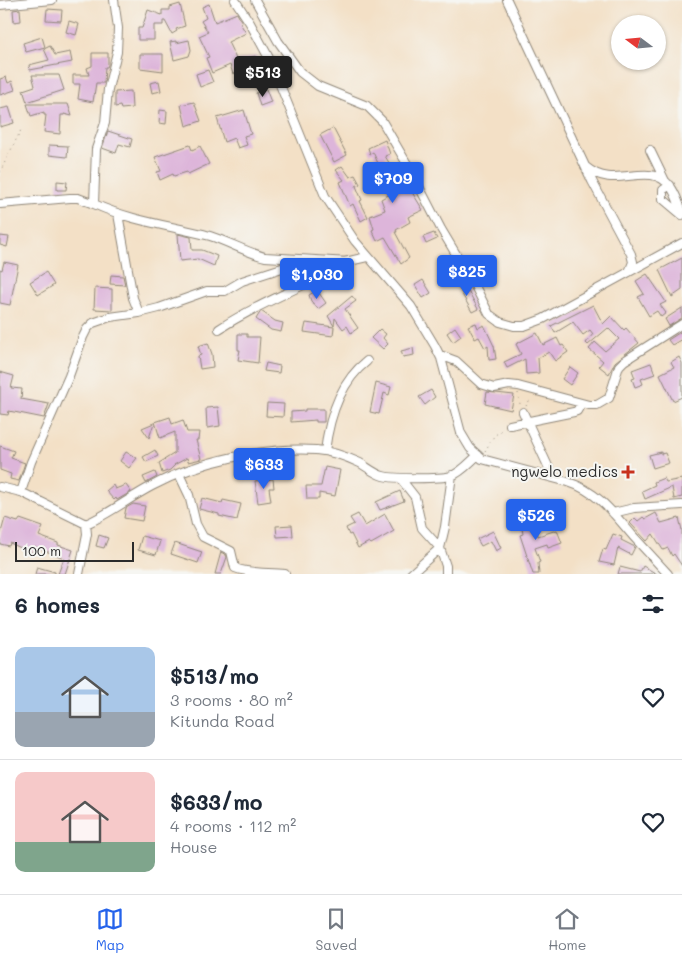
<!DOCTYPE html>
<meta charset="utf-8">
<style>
body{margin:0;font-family:Mali,sans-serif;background:#f6f6f7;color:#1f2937;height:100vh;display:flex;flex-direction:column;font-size:19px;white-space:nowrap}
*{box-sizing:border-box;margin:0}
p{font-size:16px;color:#747a83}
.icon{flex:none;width:28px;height:28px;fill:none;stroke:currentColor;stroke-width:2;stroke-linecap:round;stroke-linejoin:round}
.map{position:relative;height:574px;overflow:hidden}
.side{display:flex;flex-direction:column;background:#fff;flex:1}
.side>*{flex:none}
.needle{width:32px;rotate:286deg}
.tools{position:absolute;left:611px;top:15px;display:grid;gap:10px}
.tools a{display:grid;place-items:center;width:55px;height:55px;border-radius:50%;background:#fff;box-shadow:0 1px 4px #0004;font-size:25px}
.scale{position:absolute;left:15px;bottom:12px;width:119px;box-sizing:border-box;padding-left:5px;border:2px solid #2b2b2b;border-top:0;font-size:14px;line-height:18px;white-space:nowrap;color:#2b2b2b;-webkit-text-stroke:4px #f6f6f2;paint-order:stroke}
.price{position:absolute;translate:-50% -42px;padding:0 11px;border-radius:5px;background:#2563eb;color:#fff;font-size:16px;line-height:32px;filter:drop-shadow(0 1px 2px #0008)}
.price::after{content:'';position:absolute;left:50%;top:30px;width:15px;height:11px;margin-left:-8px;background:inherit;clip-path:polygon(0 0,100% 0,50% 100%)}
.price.active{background:#222;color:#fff}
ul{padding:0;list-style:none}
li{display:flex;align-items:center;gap:15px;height:125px;padding:0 15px}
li+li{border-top:1px solid #e0e1e3}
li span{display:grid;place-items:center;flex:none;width:140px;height:100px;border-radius:10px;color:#555}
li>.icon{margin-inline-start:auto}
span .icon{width:60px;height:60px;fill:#fffc;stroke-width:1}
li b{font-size:21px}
h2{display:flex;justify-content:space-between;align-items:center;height:60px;padding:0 15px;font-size:21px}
.dock{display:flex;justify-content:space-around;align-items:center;height:70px;border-top:1px solid #e0e1e3;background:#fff;font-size:14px;color:#747a83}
.dock a{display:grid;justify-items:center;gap:2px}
.dock .active{color:#2563eb}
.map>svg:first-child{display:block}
.building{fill:#ddb5da}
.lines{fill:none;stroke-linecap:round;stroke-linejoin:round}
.minor-casing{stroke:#8f8678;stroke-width:10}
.path{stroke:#8f8678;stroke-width:1;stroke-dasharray:1 4;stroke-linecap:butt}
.minor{stroke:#fff;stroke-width:8}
.poi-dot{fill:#c8321e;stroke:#f6f6f2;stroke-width:2}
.labels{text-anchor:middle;stroke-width:4;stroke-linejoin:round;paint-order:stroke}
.poi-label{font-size:15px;fill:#2b2b2b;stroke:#f6f6f2;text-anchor:end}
</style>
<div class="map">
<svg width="682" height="574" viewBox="0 0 682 574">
<rect width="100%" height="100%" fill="#f6f6f2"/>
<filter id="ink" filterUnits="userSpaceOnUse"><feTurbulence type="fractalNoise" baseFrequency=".02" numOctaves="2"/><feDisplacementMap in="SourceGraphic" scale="10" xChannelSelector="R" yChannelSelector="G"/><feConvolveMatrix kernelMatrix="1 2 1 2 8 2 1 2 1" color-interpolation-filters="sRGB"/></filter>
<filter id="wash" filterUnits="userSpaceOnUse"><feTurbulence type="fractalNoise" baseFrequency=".0096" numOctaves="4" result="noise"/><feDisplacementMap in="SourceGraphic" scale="20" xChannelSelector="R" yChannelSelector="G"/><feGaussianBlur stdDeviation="1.12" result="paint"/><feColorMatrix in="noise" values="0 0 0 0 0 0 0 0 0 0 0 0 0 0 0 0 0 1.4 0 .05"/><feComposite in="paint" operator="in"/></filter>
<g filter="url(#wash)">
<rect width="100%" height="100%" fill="#f3e0c6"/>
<g id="blocks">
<!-- building -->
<path class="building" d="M180,4L185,26L176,29L177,31L172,34L165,21H163V25H154V40H138V28H142L148,10L162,15V10H170V7Z
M209,4L215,22L237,13L240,19L242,22L240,23L246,33L228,42L237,61L256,56L257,58H260L262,66L233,74L230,65L212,73L206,58L209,57L199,36L208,32L201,21L206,18L202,7Z
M20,9L21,21L14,22L13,10Z
M47,9L62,10L61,21L46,20Z
M69,21L79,24L76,35L66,32Z
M42,37L45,47L26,52L23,43Z
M189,40L191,50L189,56L174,60L170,42L176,41V43Z
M50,46L55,55L70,52L72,62L30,70L29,65L49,60L44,49Z
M92,53H108V65L107,67H105L104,83H96L93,102L78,99L80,84H73V75H89L87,68L92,66Z
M140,54H163V71L140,68Z
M208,70L213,82L200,87L196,74Z
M32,75H59L64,90L27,102L23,90L35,86Z
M6,77L8,83L12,81L15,90L0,95V79Z
M159,81L161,91L152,93L150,83Z
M266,89L271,102L260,106L256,93Z
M131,91L132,108L121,109L120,106L115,107V92Z
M194,102L201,121L186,126L181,105Z
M27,104H68L72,116L64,114V115H61L60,134L44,132L46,115H44V112L31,116Z
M9,107L14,123L0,127V109Z
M160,110L167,111L166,124L159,123Z
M244,110L251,134L244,136L247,145L238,148L234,138L224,142L217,118Z
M333,128L347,155L334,162L320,135Z
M108,131L132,139L130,147L119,144L116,153L102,148Z
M385,140L390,154L385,156L403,186L407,184L423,210L408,217L410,222L396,230L397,232H395L409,258L401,264L385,237L377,241L372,230L374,229L370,216L385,210L381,199L392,193L378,169L380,168L373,152L370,154L368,148Z
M49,145L68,146L67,157L49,155Z
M190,145L192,150L200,146L209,164L188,174L187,172L174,176L173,174L160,180L157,172L161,171L155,157Z
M342,166L350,177L355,175L360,184L356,186L362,200L360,201L368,217L361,221L353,204L350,206L340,182L344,180L336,170Z
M57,181L67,182L66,190H57Z
M434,233L437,239L426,244L423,237Z
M178,234L191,237L192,250H202L217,256L214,266L198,259L180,261Z
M0,236L9,237L7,247L0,245Z
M682,258V290L672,297L659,270Z
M4,262L18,265L10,305L0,303V269L2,270Z
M46,272L54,285L38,295L30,282Z
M647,274L666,302L660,305L666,313L661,317L657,311L649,316L638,297L644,294L636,281Z
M111,275L123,276L125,285L110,284Z
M423,280L431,293L423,298L415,285Z
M463,281L478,309L472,312L457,285Z
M95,288L112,289V310L94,309Z
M317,290L326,303L318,309L311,301L309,295Z
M352,296L356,301L345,309L358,328L351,333L347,326L343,329L335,318L334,326L328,316Z
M593,305L603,324L611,316L624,330L626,328L639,343L615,362L609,374L599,366L603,361L589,349L595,342L605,351L619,339L608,328L588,345L586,343L593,334L590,330L583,335L573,322L555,333L551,326Z
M682,308V318L669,326L665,319Z
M261,311L275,321L283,323L281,332L271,330L256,319Z
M306,323L334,327L333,336L304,332Z
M476,323L478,328L484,325L494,346L496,359L489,360L488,346L485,348L479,337L475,339L468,326Z
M455,327L461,336L453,342L447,333Z
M380,329L386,334L383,338L388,344L383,349L371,338Z
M682,331V339L672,345L668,340Z
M537,333L543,345L557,338L561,346L563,345L568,352L555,361L549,352L538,358L539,373L526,374L525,359L507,368L504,362L521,354L516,344Z
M238,334H247V337H260L258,363L238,360L240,350H238Z
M208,343L212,354L213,367L200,369L198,356L201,355L198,346Z
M413,348L414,355L403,357L401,351Z
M679,357L682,363V397L673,401L660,374L674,367L671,362Z
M266,363L280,366L279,373L264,371Z
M651,363L655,374L641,379L643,384L635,387L632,379L635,378L632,370Z
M570,367L578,373L570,385L562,379Z
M0,372L14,376L11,388L22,389L21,399L49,404L44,418L9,411L8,415L0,414Z
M376,383L391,387L389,395L384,393L379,414L370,412Z
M431,390L435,397L425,405L419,397Z
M487,392L514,395L511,410L485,404Z
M267,403L284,404L283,417L266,416Z
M218,407L220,426L207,428L206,408Z
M305,409H324V422H316V420L291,422V412L305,411Z
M170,417L172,424L183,420L187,432H199L198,440H196L201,459L188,462L187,458L174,465H175L170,470L162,473L159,463L175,453V432L160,438L155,422Z
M154,423L149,438L142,428Z
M0,446L14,451L11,458L25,463L19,481L10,479L11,474L0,470Z
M155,450L158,456L146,462L143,457Z
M126,452L137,458L129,468L120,461Z
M661,452V454L665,453L669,463L653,468L649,455Z
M325,467L340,470L335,496L319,493V499H307L306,486H321Z
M155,472L157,477L146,483L143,477Z
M664,478L666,482L682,479V497L674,499L672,487L645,499L642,491L655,485L654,482Z
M273,479L274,488H269L271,501L258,503L255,481Z
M113,485L115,489L126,485L131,492L117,500L116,498L114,500L106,491Z
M400,491L404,501L380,510L376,502Z
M202,498L222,503L223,500L241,504L237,520L219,516V514L199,509Z
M133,504L145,506L142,521L124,518L126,508Z
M656,513L661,523L679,518L682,530V566L674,554L672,556L668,548L663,550L653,534L647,541L630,523L635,518L638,521L643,517L645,519Z
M358,514L365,526L385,514L394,531L371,544L369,542L358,548L351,534L349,535L346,528L354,524L350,518Z
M534,515L538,536L557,530L562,543L548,548L547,544L535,548L540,562L538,563L539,574H533L520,535L523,534L520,518Z
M5,518L18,522L20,519L43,527L39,536L58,543V545L73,550L65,574H58L64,558L35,547L32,553L10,543L9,546L0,544V536Z
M292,525L293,536L277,537L276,526Z
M493,531L501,548L496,551L491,541L481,546L477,539Z
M613,534L622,537L621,540L635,547L631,555L618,548L614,565L599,562L603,549L606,550Z
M99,535L108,538L104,548L96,546Z
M142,536L160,541L156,555L138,550Z
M175,543L202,552L198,563L171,554Z
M221,552L226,555L227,557L221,574H215Z
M643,566L657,574H618L620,567L640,572Z
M37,567L55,572V574H35Z"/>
</g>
</g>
<g filter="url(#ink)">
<use href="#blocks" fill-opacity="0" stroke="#8f8678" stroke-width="1"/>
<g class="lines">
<defs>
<path id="minor" d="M114,0L118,28L117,52L108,89L105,123L96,149L94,204C131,221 172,226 210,236C229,242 246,252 265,257L349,262
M235,0L250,23L270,60L325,196L355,241L411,306L435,346L441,358L461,433L470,448L482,459L568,482C597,491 614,514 633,536C645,549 656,561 668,574
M255,0L278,41L300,72L318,86L367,106L382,121L410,169L441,229L475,286L489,314L500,322L514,326H524L543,319L682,243
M507,0L592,181L631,254L633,262L629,272
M0,5L52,0
M650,150L665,181
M586,167C615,192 648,159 670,186C676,193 678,203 682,211
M670,185L663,190V199L682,215
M0,204L70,198H78L94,204
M118,214L133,298L139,313
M345,262L367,257
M219,329C260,302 306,286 349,262
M440,355L456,361L481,384L494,388L509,385L518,386L589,405H597L609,398L619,366L624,361L682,324
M523,412L553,477
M510,425L574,412L577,411L581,404
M325,451C329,419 340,382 367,361
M179,474L189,495L196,524L203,537L231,551L235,568C249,574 269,572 285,574
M400,478L415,497L422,528L440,548L411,574
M0,487L21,492L86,524L87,534L79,574
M21,492L31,462L69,376L83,337L87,329L93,323L110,317L139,313L159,308L207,291H225L242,281L282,268L326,264
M613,513L634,508L682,505
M86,524C109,514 129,498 152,486C198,461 264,447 316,450C331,451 347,457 360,463C367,467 375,474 383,476C394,479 440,479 451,476C461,473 470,462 478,455
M446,574V566L440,548L445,527L452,475"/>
</defs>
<!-- minor casing -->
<use href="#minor" class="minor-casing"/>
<!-- path -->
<path class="path" d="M0,172L21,130
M518,393L520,404
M526,406L531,398
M485,451L494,436L503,429"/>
<!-- minor -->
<use href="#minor" class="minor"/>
</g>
</g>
<!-- markers -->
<path class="poi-dot" d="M625.5 464.5h5v5h5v5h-5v5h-5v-5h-5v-5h5z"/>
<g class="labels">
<!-- poi labels -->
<g class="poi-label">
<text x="618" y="477">ngwelo medics</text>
</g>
</g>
</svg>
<div class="tools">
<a><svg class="needle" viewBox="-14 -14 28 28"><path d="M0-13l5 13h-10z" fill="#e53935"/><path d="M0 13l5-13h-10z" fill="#747a83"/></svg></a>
</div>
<div class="scale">100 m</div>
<b class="price active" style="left:263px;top:98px">$513</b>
<b class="price" style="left:393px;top:204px">$709</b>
<b class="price" style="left:467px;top:297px">$825</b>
<b class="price" style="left:317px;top:300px">$1,030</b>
<b class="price" style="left:264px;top:490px">$633</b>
<b class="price" style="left:536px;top:541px">$526</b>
</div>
<section class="side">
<h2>6 homes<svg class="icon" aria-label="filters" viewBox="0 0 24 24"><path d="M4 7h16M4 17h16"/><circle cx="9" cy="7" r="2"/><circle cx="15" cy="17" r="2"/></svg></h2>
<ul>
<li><span style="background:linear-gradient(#a9c7e8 65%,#9aa5b1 0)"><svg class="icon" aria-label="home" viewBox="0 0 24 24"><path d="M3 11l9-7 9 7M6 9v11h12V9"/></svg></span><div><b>$513/mo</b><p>3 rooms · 80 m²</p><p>Kitunda Road</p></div><svg class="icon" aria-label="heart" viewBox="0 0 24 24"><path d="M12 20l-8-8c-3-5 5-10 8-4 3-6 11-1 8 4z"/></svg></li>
<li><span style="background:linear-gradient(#f6c9c9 70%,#7fa58c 0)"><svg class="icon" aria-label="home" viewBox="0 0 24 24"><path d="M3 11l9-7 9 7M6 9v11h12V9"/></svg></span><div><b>$633/mo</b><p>4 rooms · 112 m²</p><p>House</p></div><svg class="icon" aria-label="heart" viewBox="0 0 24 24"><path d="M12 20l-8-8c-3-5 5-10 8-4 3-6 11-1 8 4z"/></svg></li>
</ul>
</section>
<nav class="dock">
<a class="active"><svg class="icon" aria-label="map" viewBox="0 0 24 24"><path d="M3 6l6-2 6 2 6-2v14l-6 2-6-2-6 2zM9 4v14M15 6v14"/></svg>Map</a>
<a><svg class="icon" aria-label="saved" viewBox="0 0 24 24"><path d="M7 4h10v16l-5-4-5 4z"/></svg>Saved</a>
<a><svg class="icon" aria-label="home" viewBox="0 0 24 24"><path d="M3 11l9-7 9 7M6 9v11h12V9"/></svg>Home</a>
</nav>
